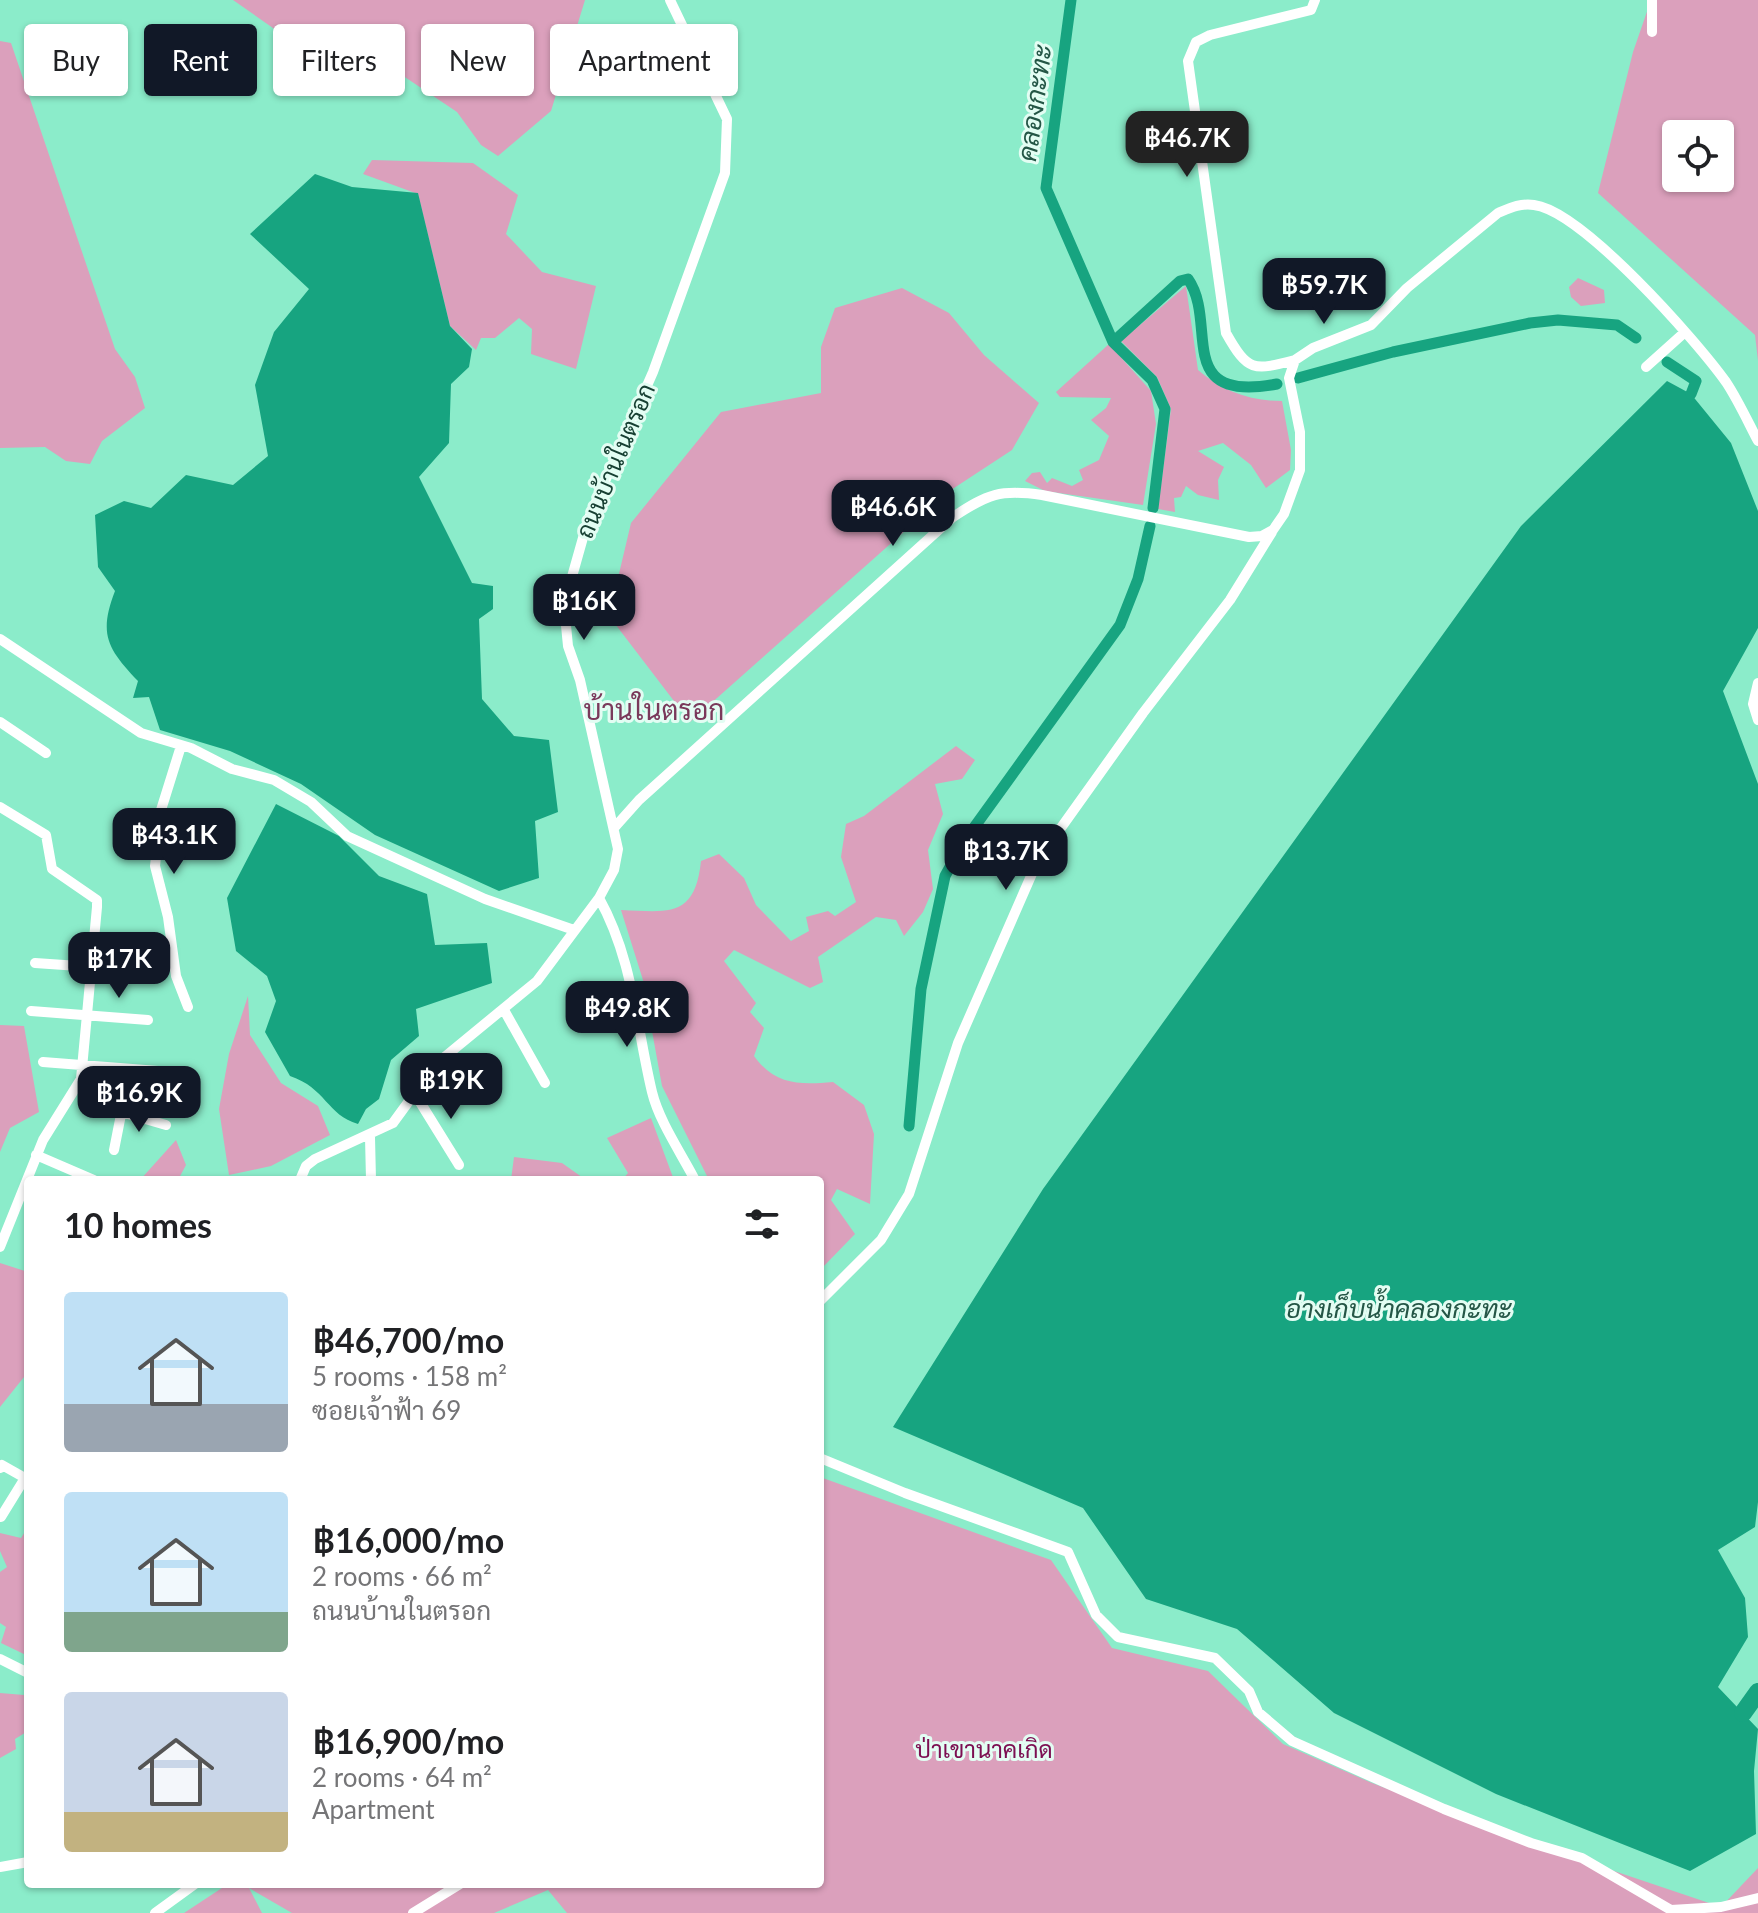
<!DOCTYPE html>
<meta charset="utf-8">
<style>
body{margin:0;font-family:Lato,Sarabun,sans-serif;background:#f6f6f6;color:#202124;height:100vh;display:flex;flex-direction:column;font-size:30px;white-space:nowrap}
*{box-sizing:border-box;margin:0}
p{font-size:26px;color:#757577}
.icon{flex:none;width:44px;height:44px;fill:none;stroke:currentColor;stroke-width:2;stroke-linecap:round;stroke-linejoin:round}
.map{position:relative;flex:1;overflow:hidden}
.sheet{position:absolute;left:24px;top:1176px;width:800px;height:712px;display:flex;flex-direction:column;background:#fff;border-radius:8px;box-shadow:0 2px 6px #0004}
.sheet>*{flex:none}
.top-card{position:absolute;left:24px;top:24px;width:800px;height:72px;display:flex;gap:16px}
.tools{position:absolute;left:1662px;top:120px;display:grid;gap:16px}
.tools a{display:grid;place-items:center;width:72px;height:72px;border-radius:8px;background:#fff;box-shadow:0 2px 6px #0004;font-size:40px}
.price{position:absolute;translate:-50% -68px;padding:0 18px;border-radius:16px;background:#111827;color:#fff;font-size:26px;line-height:52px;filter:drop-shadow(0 2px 4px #0008)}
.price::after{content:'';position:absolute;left:50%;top:48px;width:24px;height:18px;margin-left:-12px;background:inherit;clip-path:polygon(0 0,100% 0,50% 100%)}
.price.current{background:#222;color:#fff}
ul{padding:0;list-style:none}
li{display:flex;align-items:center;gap:24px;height:200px;padding:0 40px}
li span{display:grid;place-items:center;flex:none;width:224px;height:160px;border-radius:8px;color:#555}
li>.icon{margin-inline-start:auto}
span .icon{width:96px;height:96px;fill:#fffc;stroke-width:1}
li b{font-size:34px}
h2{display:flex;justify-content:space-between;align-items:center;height:96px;padding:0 40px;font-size:34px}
.pill{padding:0 28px;border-radius:8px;background:#fff;box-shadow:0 2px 6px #0004;font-size:28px;line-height:72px}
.pill.current{background:#111827;color:#fff}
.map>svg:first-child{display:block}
.green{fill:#dba0bc;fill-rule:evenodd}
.water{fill:#17a480}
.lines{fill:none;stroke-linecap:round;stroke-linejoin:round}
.canal{stroke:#17a480;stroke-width:11}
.river{stroke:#17a480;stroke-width:18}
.minor{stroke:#fff;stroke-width:10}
.labels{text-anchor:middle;stroke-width:6;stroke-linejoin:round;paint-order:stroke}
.street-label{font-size:24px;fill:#174033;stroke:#e3fdf3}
.park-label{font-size:24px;fill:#7c0f52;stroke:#e3fdf3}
.water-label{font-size:26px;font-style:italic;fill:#245646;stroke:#e3fdf3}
.quarter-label{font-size:28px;fill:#7a395b;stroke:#e3fdf3}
</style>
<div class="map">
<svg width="1758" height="1913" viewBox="0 0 1758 1913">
<rect width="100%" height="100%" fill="#8becca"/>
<!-- green -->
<path class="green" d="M233,0H585L551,111L498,156L481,145L457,112L366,51L303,49Z
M1651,0H1758V361L1755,335L1598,193L1633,52ZM1676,134H1720V178H1676Z
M0,41L11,43L115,349L135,377L145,408L102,441L90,464L66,461L45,447L0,448Z
M372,160L473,163L518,195L506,234L542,272L596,286L576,369L531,354L532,329L519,318L495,338H481L476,350L450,326L418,194L363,174Z
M1578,278L1604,290L1605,303L1581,306L1571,297L1569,287Z
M1186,286L1198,370C1223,391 1249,401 1282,401L1291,450L1290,470L1266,488L1251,465L1223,443L1198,451L1224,467L1218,480L1219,500L1198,495L1186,486L1181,497L1174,498L1175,512L1158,509L1171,409L1157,377L1121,341Z
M902,288L949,313L984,355L1039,403L1012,450L951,490L690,722L609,616L631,523L721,412L821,393V347L835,308Z
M1109,344L1151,391L1156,424L1143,505L1045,491L1025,481L1032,473L1040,472L1047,483L1052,478L1072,486L1083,480L1079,470L1099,460L1109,436L1091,420L1106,408L1111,398L1060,397L1056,392Z
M956,746L975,760L962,779L935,784L943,814L928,850L933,889L923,912L904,936L896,920L876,917L818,957L823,982L810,988L734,950L724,961L756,1003L750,1012L764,1028L754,1056C775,1085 799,1085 833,1082L864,1105L874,1134L870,1204L837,1189L831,1200L855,1234L823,1267L820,1180H709L662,1086L650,1020L664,1011L665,995L648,996L621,910C669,912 695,918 701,861L719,854L744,878L756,905L791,941L809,931L806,917L828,911L835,916L856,902L841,857L846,824L864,816Z
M248,996L250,1035L281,1083L318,1106L330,1135L271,1166L229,1175L219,1109L229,1054Z
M0,1025L24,1026L39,1112L10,1128L0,1152Z
M651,1118L674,1180H622L628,1173L607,1138Z
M176,1140L186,1165L178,1180H140Z
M514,1157L562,1163L586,1180H511Z
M0,1263L28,1272V1372L0,1407Z
M820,1477L1051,1560L1112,1648L1208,1671L1283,1744L1372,1783L1531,1843L1721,1907L1758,1868V1913H567L548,1890L494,1913H292L249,1888L262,1913H184L228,1884H820Z
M28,1527V1656L1,1643L6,1627L0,1623V1572L7,1567L0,1551V1533L21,1538Z
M0,1693L24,1695L28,1699V1731L15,1739L16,1749L0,1758Z"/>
<!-- water -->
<path class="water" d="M315,174L352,187L418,193L450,326L472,349L469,367L451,384L449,443L419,477L472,583L493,586V609L479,619L482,699L514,736L549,740L558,812L535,821L539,878L499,891L375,835L301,784L230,751L160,730L149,697L133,698L138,681C108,649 98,635 115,591L98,567L95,515L124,501L151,508L186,475L233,485L268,456L255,385L274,332L309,289L250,234Z
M1667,381L1691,394L1731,443L1758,511V628L1723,691L1758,784V1502L1755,1527L1718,1550L1745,1598L1748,1637L1718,1687L1758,1729L1754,1771L1756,1834L1690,1871L1496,1794L1334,1713L1237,1629L1146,1599L1083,1508L893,1427L1043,1189L1521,526Z
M276,804L339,836L379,876L427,894L435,945L487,943L492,983L416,1009L419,1036L391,1060L379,1099L366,1109L358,1124C327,1115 326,1088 290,1076L265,1032L276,1001L267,976L236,951L227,898Z"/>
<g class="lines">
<!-- canal -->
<path class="canal" d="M1071,0L1046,188L1113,342L1152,380L1165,409L1153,508
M1113,342L1180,281L1188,279C1219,323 1172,404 1277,384
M1667,362L1696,381L1691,394
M1298,378L1393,352L1530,323L1558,320L1617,325L1636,338
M909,1126L921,989L945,876L965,840L1120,625L1138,579L1150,526"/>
<!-- river -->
<path class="river" d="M1743,1713L1758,1692"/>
<!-- minor -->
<path class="minor" d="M1652,32V0
M1295,360C1253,371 1248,372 1226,333L1188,61L1196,42L1210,35L1311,10L1315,0
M1646,367L1685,332
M0,639L141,733L191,748L232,769L274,780L311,802L347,836L485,899L574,930
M1758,683L1753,704L1758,720
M0,722L46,753
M181,746L161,810L155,866L168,917L176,976L188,1007
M0,807L46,835L52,869L97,900V907L81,1079L43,1140L0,1247
M614,828L639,800L953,517C988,494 1000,489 1042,495L1249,537L1262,536L1273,530L1284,514L1300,470V432L1289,378L1295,360L1313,348L1371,325L1407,288L1498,213C1510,208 1520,203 1534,205C1582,211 1696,340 1726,382C1738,400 1748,422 1758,441
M599,898C633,959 636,1025 652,1092C659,1121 681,1153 695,1180
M35,963L108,968
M504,1010L545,1083
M31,1011L148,1020
M43,1062L158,1071
M415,1094L459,1165
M121,1112L166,1125
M370,1137L371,1180
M114,1150L130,1069
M36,1155L94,1180
M300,1180L306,1166L315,1159L393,1123L436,1064L537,981L599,898L614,870L618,849L580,680L568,646L564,605L588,520L653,372L725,173L727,119L670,0
M820,1301L881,1240L909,1194L958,1043L1038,860L1143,713L1230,600L1272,532
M820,1458L905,1493L1068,1552L1096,1615L1118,1637L1215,1658L1249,1691L1258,1712L1292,1741L1444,1809L1531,1843L1582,1858L1671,1910L1721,1907L1758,1898
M0,1468L2,1465L25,1478L1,1517
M0,1659L28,1673
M0,1867L28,1862
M155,1913L195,1884
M413,1913L460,1884"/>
</g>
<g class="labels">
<!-- street labels -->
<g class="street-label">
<text transform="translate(616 461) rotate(-67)" y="8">ถนนบ้านในตรอก</text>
</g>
<!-- park labels -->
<g class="park-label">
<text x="984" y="1758">ป่าเขานาคเกิด</text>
</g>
<!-- water labels -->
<g class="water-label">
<text transform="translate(1035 103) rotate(-82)" y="9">คลองกะทะ</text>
<text x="1399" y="1318">อ่างเก็บน้ำคลองกะทะ</text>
</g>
<!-- quarter labels -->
<g class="quarter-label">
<text x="654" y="720">บ้านในตรอก</text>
</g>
</g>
</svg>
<div class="tools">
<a><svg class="icon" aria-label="locate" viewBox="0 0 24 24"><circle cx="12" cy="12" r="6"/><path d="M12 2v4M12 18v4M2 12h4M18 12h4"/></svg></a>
</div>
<b class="price current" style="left:1187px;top:179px">฿46.7K</b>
<b class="price" style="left:1324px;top:326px">฿59.7K</b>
<b class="price" style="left:893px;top:548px">฿46.6K</b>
<b class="price" style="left:584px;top:642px">฿16K</b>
<b class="price" style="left:174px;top:876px">฿43.1K</b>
<b class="price" style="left:1006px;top:892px">฿13.7K</b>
<b class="price" style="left:119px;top:1000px">฿17K</b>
<b class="price" style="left:627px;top:1049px">฿49.8K</b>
<b class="price" style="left:451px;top:1121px">฿19K</b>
<b class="price" style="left:139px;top:1134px">฿16.9K</b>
<div class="top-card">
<a class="pill">Buy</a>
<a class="pill current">Rent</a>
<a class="pill">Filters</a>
<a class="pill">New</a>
<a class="pill">Apartment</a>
</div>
<section class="sheet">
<h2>10 homes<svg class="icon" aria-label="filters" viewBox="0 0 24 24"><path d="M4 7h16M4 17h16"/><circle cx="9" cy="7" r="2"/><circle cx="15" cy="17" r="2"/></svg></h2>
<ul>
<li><span style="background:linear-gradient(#bfe0f5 70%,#9aa5b1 0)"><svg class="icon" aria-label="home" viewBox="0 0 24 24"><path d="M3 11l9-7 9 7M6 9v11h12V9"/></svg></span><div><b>฿46,700/mo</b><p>5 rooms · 158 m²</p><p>ซอยเจ้าฟ้า 69</p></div></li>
<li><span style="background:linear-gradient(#bfe0f5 75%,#7fa58c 0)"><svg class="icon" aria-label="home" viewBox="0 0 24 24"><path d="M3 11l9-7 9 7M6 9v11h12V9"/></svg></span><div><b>฿16,000/mo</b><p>2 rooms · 66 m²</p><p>ถนนบ้านในตรอก</p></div></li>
<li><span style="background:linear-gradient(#c9d6e8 75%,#c2b280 0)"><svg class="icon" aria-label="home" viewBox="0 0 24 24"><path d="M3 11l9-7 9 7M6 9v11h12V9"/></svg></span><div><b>฿16,900/mo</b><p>2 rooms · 64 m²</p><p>Apartment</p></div></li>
</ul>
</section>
</div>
